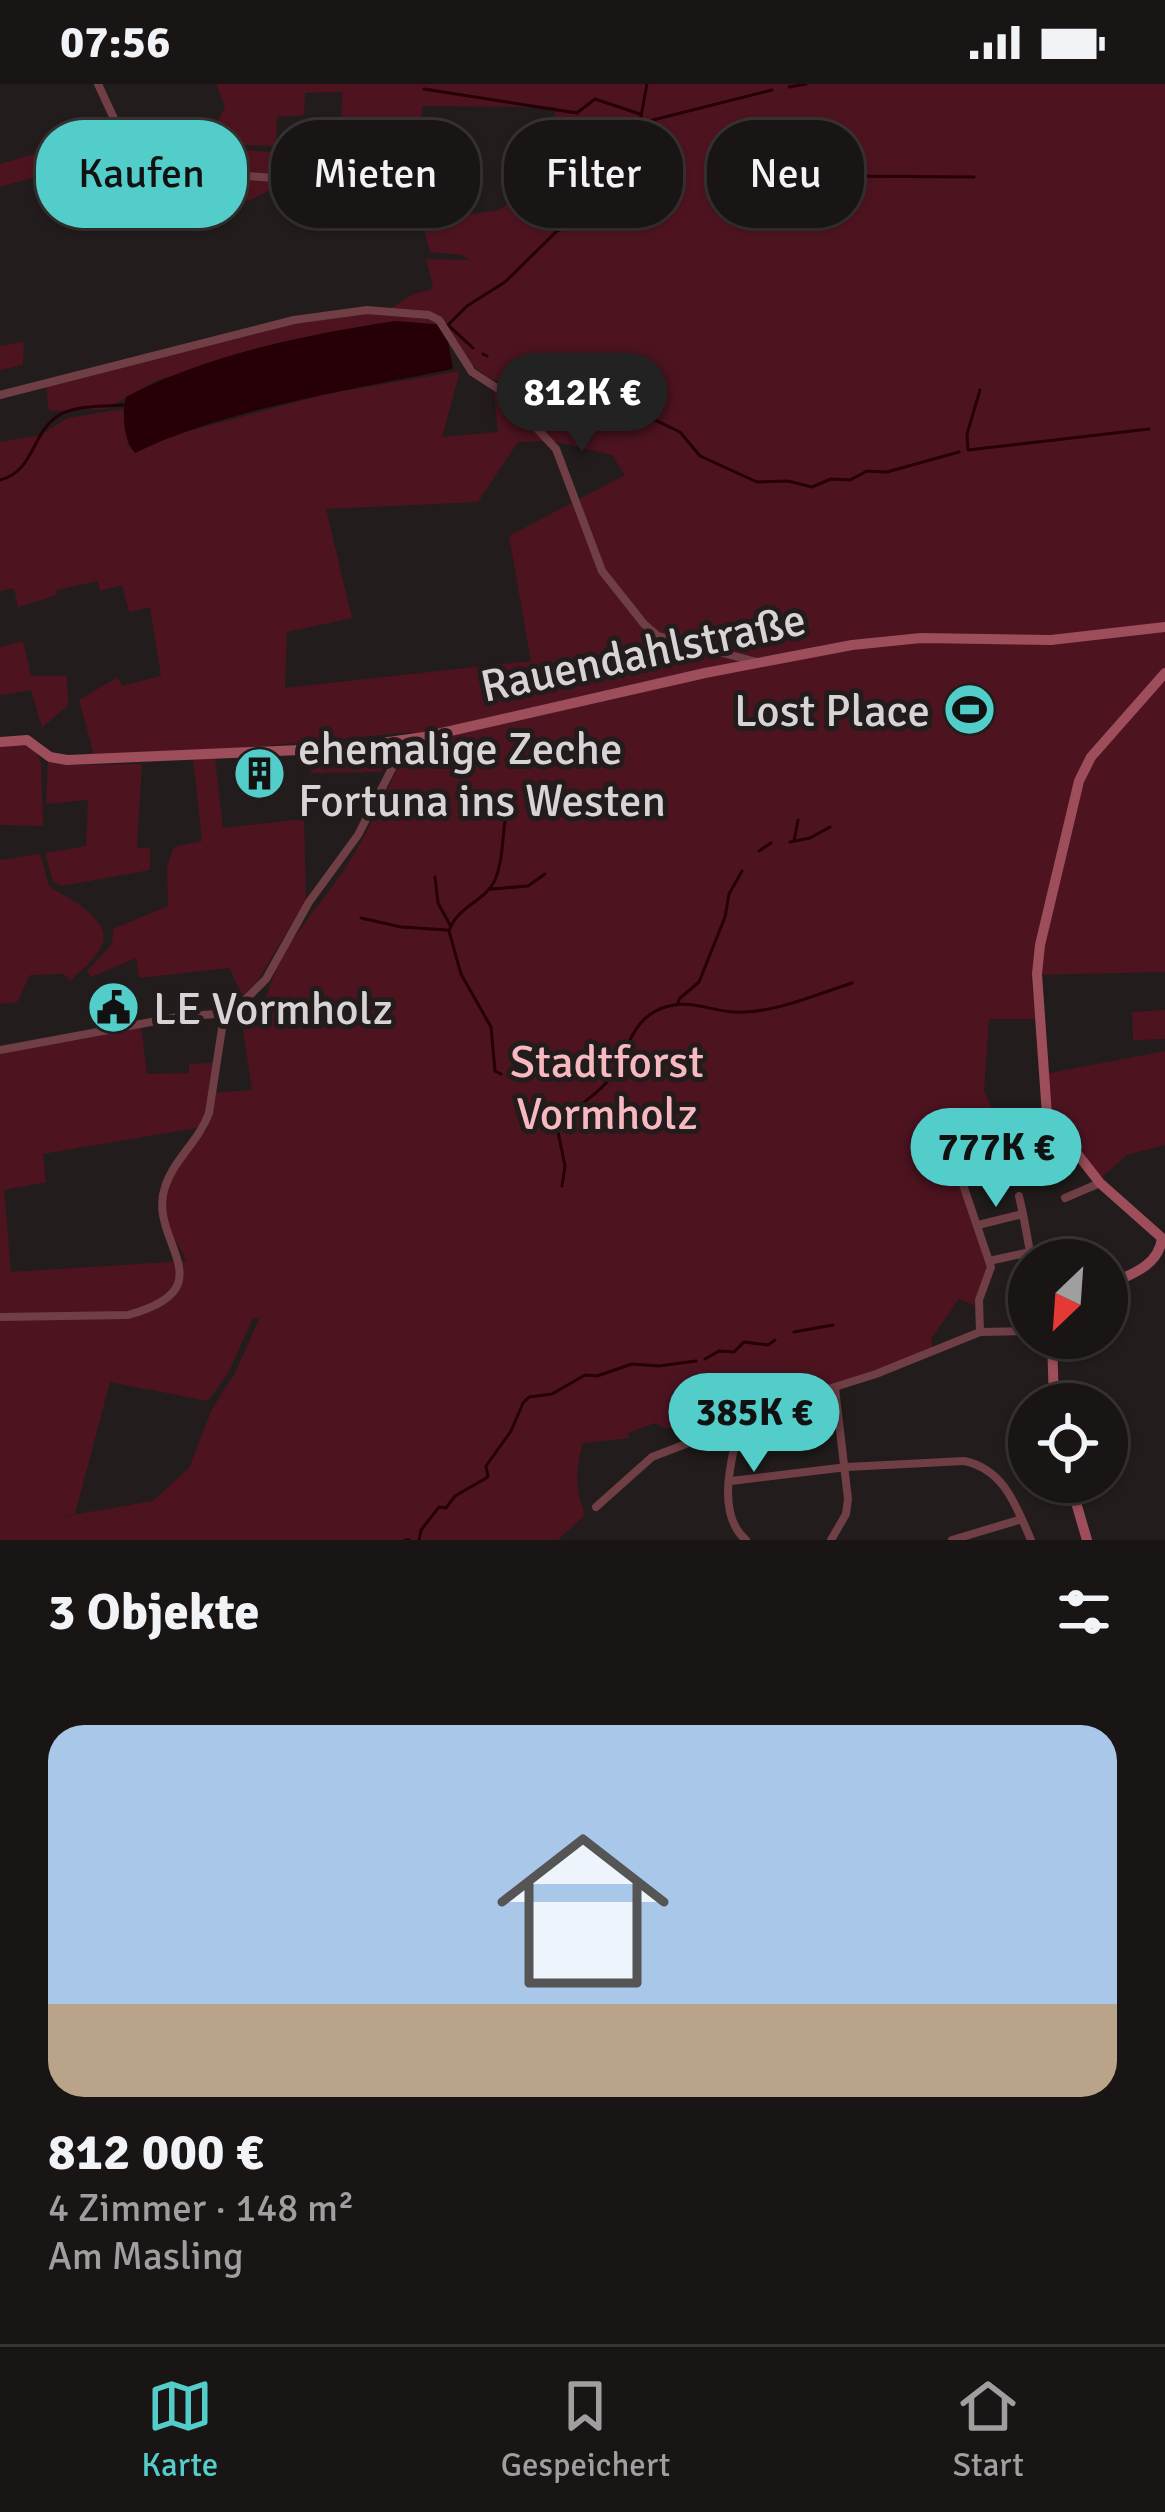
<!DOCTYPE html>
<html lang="de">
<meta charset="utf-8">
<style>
body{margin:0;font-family:Signika,sans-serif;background:#272222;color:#f1f3f6;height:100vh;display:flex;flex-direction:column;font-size:45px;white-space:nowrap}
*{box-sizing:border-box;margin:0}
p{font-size:39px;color:#9f9fa0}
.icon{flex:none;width:66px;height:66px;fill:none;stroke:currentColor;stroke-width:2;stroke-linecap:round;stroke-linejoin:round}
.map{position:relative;height:1456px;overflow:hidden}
.side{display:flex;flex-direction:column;background:#1a1515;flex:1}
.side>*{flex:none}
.hud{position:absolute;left:36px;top:36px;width:1095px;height:108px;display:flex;gap:24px}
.needle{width:78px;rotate:205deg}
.fabs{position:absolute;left:1008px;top:1155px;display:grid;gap:24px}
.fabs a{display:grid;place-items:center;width:120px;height:120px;border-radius:50%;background:#1a1515;box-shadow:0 3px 9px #0004,0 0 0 3px #383434;font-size:60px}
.price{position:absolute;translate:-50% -102px;padding:0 27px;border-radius:42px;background:#53cdc9;color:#111;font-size:39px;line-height:78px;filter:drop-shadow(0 3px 6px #0008)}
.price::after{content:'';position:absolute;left:50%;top:72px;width:36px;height:27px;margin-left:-18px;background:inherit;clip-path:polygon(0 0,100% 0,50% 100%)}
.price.selected{background:#222;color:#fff}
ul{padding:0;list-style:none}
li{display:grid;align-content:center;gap:24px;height:636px;padding:0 48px}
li+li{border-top:3px solid #383434}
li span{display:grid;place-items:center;height:372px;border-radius:36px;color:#555}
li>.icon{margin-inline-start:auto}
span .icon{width:216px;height:216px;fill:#fffc;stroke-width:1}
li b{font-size:51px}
h2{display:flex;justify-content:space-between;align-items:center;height:144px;padding:0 48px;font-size:51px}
.chip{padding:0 42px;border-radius:48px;background:#1a1515;box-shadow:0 3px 9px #0004,0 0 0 3px #383434;font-size:42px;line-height:108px}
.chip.selected{background:#53cdc9;color:#111}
.status{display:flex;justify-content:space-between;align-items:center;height:84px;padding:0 60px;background:#1a1515;direction:ltr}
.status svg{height:33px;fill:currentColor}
.dock{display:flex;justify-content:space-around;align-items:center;height:168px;border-top:3px solid #383434;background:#1a1515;font-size:33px;color:#9f9fa0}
.dock a{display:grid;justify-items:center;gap:6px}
.dock .selected{color:#53cdc9}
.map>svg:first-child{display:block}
.green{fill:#4d1420;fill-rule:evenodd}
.water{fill:#260006}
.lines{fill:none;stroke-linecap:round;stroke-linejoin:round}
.stream{stroke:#260006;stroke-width:3}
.street{stroke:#703e45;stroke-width:8}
.secondary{stroke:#9d4e5a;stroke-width:10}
.labels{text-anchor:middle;stroke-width:10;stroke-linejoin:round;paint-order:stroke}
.street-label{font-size:45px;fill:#d8d3d4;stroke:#221c1c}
.poi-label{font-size:45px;fill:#d8d3d4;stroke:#221c1c;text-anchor:start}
.park-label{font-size:45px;fill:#f8b8bf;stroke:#221c1c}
</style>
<div class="status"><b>07:56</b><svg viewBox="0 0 49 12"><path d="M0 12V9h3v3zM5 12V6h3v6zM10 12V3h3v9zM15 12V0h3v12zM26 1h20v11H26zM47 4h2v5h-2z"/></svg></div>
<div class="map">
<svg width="1165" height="1456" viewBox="0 0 1165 1456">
<rect width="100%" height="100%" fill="#221c1c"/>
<!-- green -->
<path class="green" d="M216,0H1165V888L1031,891L1035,935H989L984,1007L1001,1046L943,1054L988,1183L974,1221L959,1215L931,1255L933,1265L860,1293L743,1327L705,1345L693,1338L667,1345L655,1339L628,1349L629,1354L583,1359C575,1387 575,1405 585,1431L558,1456H0V970L141,941L147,990L189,989V980L213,979L208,1009L252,1006L242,940L264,924C277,860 315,832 347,781C374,739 393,692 414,648L223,666L94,671L79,616L118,593L122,602L161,592L150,523L129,528L122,501L100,507L98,497L56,506L57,511L18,523L14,504L0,507V358L41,351L67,334L123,325L128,361L135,369L167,353L326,310L460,287L442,353L498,348L494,308L514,301C482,297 468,278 450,252L452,237L445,241L396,237L364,242L247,269L155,297L106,325L49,327L46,302L275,243L388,226L413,210L430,206L433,201L426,175L470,176L462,171L430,168L422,137L500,126L517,112L524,74L548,71L556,23L422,22L416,117L393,100L340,94L342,8L305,9L304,31L277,33L276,62L223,61L209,54L225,23ZM552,357L612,371L625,391L509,452L531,577L285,604L287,548L352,534L326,425L478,418L518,358ZM209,1042C191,1067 155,1101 164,1135C168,1150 181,1162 186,1177L11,1188L4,1106L46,1098L43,1070ZM260,1233L235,1289L212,1325L189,1384L153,1417L49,1435L75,1430L110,1298L208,1317L229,1287L253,1234Z
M113,46L118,70L0,103V80Z
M226,65L276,68L275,97L282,100L250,116L196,129L194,112L248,93Z
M24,258L23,281L0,286V262Z
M23,557L31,592H67L68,621L42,644L31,606L0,611V563Z
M20,660L34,664L41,679L43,742L0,741V662Z
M399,662L381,688L312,689L304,671Z
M193,675H215L223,744L304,735L306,816L258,896L243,912L229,884L139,894L136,874L91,893L87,887L112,860L113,845L168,822L167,782L174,763L202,757Z
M48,677L75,681L142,680L137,764H150V786L62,802L53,797L45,769L86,762L88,716L46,720Z
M40,770L49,802C65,813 113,834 102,861C97,874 80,887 70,897L64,890L30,891L17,918L0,920V776Z
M1165,926V955L1133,956L1132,928Z
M1165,967V1061L1127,1071L1101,1094L1053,1036L1045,990Z"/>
<!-- water -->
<path class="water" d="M396,237L445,241L453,285C355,305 224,325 135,369C123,355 122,330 126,313C206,271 307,250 396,237Z"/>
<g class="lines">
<!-- stream -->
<path class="stream" d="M789,3L806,0
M424,5L577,29L595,15L640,30
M641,39L772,6
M762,93L773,101
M709,104L733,93H760L780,84L837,92L974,93
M473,264L448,241L467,222L505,198L557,147L575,141L641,132L649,126L634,70L647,0
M483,270L487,272
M535,291L558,293
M566,297L609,320L643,318L655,336L680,348L700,372L757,398L788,397L812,403L831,395L850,396L867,387L887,388L959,368
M980,306L967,350L968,366L1149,345
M0,396C35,387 31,349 58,332C73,321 108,322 124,321
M794,757L798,736
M790,758L810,754L830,743
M759,767L771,759
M435,793L438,819L450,841
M491,805L528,802L545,790
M361,834L401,843L447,846
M677,921L680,914L699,898L725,833L729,810L742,787
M501,990L495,987L491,943L461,890L449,847C457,822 485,818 495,796C507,767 499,735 514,709
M562,1102L565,1082L557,1043C570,1026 592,1015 606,999C629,972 628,932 669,922C691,916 712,927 734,928C772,930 815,911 852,899
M794,1248L833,1241
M705,1275L719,1267L734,1268L744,1258L768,1261L775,1256
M405,1456H409
M419,1456L421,1446L439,1423L446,1424L455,1412L488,1393L486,1382L511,1347L523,1319L529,1313L552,1310L585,1291L597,1292L632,1280L659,1282L696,1277"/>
<!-- street -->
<path class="street" d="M98,0L117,41C175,66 195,29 247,92L317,97
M0,311L294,236L367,226L429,231L439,236L472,288L503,308L556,365L602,487L644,540L658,552L757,578
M0,966L178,933L228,929
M959,1089L991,1183L979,1216L980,1248
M1019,1112L1023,1130
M1065,1114L1100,1099
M978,1141L1023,1130L1030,1168L989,1177
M0,1233L128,1231C230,1203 146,1157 165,1103C174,1075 199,1057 209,1029L223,938L266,895L309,818L358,751L406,657
M741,1334C733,1369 714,1429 746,1456
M731,1397L847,1383L964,1377C1004,1385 1016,1422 1031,1456
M596,1423L652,1373L699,1355L733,1335L876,1290L980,1248L1029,1247
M831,1456L846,1430L848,1415L835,1304
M952,1456L1022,1435"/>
<!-- secondary -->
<path class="secondary" d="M0,658L27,656L50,673L67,676L346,664L424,653L705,589L852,561L921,554L1051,556L1165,543
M1107,1201C1130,1191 1159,1182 1162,1154L1100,1099L1047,1031L1037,890L1040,861L1079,697L1091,673L1165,589
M1052,1254L1054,1320
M1070,1398L1087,1456"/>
</g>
<!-- icons -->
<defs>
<symbol id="stadium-disc" viewBox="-11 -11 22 22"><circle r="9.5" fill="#53cdc9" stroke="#221c1c"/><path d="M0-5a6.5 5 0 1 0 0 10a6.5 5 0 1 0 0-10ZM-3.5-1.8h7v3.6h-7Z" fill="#111"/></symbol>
<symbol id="building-disc" viewBox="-11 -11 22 22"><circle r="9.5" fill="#53cdc9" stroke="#221c1c"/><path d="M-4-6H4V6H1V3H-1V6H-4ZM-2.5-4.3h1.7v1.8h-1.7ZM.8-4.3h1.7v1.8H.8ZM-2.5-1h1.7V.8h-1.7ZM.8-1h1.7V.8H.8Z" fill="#111"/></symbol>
<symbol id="civic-disc" viewBox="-11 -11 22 22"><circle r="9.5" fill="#53cdc9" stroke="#221c1c"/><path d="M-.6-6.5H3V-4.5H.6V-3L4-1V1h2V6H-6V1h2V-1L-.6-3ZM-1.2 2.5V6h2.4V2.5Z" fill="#111"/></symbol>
</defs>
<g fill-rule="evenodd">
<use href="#stadium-disc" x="940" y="596" width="59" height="59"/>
<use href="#building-disc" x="230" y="660" width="59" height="59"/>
<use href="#civic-disc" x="84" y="894" width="59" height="59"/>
</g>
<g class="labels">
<!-- street labels -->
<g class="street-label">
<text transform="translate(643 568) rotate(-12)" y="16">Rauendahlstraße</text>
</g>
<!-- poi labels -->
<g class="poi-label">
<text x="930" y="642" text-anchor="end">Lost Place</text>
<text x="298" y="680">ehemalige Zeche<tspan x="298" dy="52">Fortuna ins Westen</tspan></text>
<text x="153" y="940">LE Vormholz</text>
</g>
<!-- park labels -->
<g class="park-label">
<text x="607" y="993">Stadtforst<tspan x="607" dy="52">Vormholz</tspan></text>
</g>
</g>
</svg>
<div class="fabs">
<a><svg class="needle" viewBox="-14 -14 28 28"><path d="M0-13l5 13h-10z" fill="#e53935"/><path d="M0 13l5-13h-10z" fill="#9f9fa0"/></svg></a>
<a><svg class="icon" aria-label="locate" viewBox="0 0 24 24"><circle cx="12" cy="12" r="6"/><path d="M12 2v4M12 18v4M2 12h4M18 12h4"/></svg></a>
</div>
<b class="price selected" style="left:582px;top:371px">812K €</b>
<b class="price" style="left:996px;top:1126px">777K €</b>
<b class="price" style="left:754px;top:1391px">385K €</b>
<div class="hud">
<a class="chip selected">Kaufen</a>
<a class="chip">Mieten</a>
<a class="chip">Filter</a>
<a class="chip">Neu</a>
</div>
</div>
<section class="side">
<h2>3 Objekte<svg class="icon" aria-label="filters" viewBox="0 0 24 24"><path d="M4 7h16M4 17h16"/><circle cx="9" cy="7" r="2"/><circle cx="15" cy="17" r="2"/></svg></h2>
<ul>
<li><span style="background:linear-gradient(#a9c7e8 75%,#b9a48a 0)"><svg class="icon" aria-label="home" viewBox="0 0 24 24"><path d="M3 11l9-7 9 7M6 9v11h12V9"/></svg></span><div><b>812 000 €</b><p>4 Zimmer · 148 m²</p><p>Am Masling</p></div></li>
</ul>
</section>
<nav class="dock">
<a class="selected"><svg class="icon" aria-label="map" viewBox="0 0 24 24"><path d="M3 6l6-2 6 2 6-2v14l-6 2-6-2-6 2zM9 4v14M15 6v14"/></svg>Karte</a>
<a><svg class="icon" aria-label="saved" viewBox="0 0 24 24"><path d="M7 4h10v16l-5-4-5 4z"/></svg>Gespeichert</a>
<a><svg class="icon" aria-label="home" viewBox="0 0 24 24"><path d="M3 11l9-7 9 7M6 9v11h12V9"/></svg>Start</a>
</nav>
